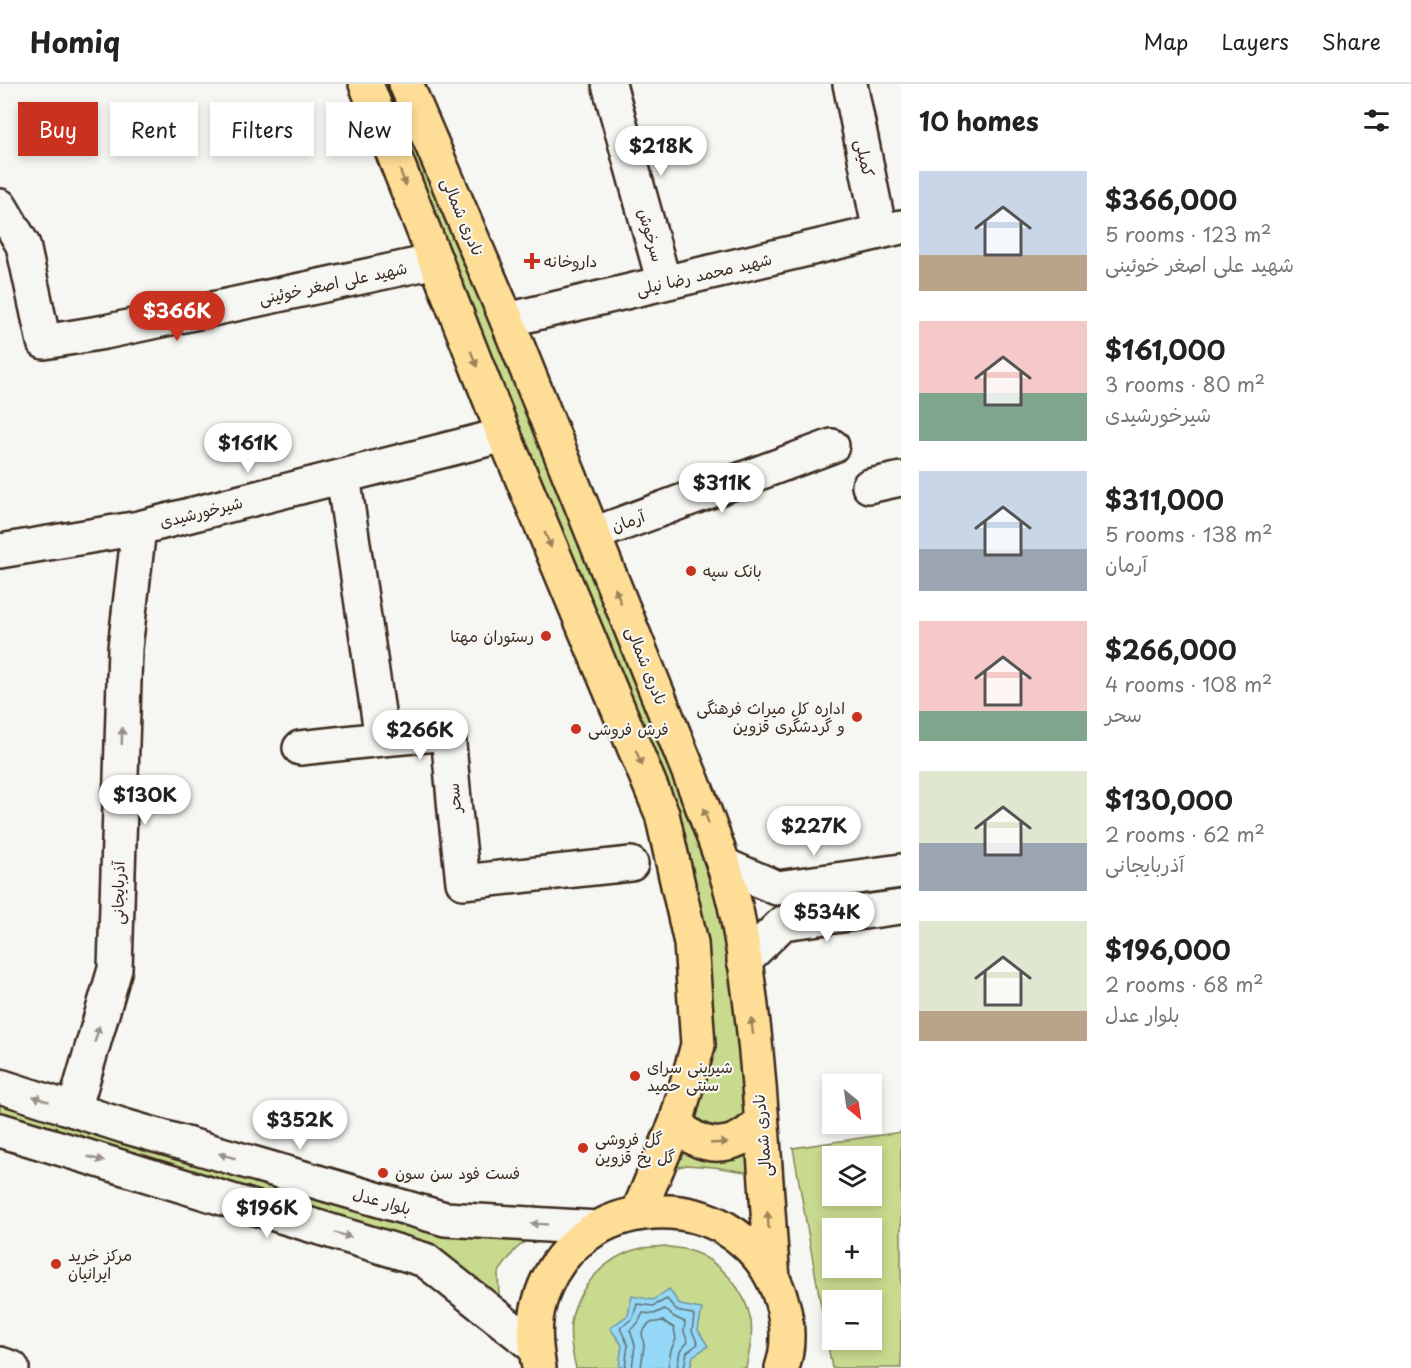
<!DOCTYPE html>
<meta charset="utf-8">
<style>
body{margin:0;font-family:"Playpen Sans","Playpen Sans Arabic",sans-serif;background:#f2f2f2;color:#222;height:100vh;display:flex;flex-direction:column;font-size:22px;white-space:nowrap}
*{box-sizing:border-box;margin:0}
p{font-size:20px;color:#767676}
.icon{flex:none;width:33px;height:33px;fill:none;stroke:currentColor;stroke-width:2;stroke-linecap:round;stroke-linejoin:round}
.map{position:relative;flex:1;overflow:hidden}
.side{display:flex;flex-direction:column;background:#fff;width:510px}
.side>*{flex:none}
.banner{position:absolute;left:18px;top:18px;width:570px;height:54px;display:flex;gap:12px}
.needle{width:39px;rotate:151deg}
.buttons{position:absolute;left:822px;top:990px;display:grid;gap:12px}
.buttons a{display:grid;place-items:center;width:60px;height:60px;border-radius:0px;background:#fff;box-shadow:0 3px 9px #0003;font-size:30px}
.price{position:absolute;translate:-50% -51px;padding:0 14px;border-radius:21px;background:#fff;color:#222;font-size:20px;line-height:39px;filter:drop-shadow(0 2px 3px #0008)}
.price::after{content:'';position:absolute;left:50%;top:36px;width:18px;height:14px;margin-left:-9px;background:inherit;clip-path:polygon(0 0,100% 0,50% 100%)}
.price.active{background:#c8321e;color:#fff}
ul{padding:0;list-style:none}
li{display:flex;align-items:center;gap:18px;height:150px;padding:0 18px}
li span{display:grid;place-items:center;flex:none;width:168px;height:120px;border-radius:0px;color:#555}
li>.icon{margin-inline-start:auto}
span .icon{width:72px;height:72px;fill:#fffc;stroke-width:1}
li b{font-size:26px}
h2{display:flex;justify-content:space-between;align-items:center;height:72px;padding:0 18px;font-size:26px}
.tag{padding:0 21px;border-radius:0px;background:#fff;box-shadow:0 3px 9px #0003;font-size:21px;line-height:54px}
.tag.active{background:#c8321e;color:#fff}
header{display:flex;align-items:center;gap:36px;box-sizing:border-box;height:84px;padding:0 30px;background:#fff;border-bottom:2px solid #e0e0e0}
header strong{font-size:28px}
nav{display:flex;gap:33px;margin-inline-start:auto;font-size:21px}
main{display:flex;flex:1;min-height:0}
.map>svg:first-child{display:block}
.green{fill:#c8da8e;stroke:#828256;stroke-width:1.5;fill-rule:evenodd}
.water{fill:#94d7f6;stroke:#7092a0;stroke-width:1.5}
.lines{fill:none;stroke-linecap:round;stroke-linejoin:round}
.shore{stroke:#5f6f74;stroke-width:1.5}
.minor-casing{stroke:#3b2a1e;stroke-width:38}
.tertiary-casing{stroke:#3b2a1e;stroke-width:38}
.secondary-casing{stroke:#3b2a1e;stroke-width:38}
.primary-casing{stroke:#3b2a1e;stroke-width:38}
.minor{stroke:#f6f6f2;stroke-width:33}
.tertiary{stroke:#f6f6f2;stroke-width:33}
.secondary{stroke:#f6f6f2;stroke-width:33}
.primary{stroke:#fedd96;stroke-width:33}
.oneway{fill:#9c845a}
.oneway2{fill:#989088}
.poi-dot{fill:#c8321e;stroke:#f6f6f2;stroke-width:2}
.labels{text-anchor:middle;stroke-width:4.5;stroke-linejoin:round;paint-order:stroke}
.street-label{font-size:16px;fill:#3b2a1e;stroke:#f6f6f2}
.poi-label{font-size:16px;fill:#3b2a1e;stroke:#f6f6f2;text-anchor:start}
</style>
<header>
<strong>Homiq</strong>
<nav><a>Map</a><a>Layers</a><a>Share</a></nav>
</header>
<main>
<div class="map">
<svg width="901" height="1284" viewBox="0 0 901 1284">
<rect width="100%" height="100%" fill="#f6f6f2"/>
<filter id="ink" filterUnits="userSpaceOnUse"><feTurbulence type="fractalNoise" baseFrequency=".0167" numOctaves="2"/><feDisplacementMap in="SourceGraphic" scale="12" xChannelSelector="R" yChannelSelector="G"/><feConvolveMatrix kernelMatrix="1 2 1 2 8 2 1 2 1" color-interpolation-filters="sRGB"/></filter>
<g filter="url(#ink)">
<!-- green -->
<path class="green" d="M366,0H406L724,781L765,1091L714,1083L687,1081L655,1088L698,961L662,730Z
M0,1002L445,1135L545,1141L515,1166L498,1189L500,1235L425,1176L0,1046Z
M901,1048V1284H832L793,1064ZM832,1072H872V1112H832ZM872,1144V1184H832V1144ZM872,1216V1256H832V1216Z
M665,1162C673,1164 681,1164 688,1166C720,1176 745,1205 751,1237C753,1253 749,1269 746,1284H576C572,1269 569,1254 571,1238C577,1203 607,1171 642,1164C649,1163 658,1163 665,1162Z"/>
<!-- water -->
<path class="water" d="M669,1205L680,1221L702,1225L698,1246L708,1262L693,1272L690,1284H630L619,1282L622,1261L610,1244L628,1231L632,1212L653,1216Z"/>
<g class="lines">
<!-- shore -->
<path class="shore" d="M625,1284L628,1261L620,1244L633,1234L637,1220L653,1222L667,1215L677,1227L692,1230L694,1232L692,1247L698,1260L687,1268L684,1284
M632,1284L635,1261L630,1246L638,1239L643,1229L654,1230L665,1225L674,1233L685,1238L684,1248L688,1258L680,1267L677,1284
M641,1284L644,1262L642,1249L649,1239L663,1237L674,1244L676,1255L671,1266L668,1284"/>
<defs>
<path id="minor" d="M609,0L664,199
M850,0L880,148
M0,122L23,161L44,258L105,248L436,177
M507,236L901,143
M343,392L382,655L448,649L455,727L463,798L631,780
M869,402L901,395
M594,450L832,362
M0,467L139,444L504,351
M300,664L382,655
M74,1026L115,885L125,564L139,444
M0,1280L12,1284"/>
<path id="tertiary" d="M724,781L777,804L901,787
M744,877L783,839L901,823"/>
<path id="secondary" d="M0,1002L124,1042L445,1135L598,1144
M0,1046L425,1176L535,1263"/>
<path id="primary" d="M366,0L504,351L662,730L691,859L698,961L676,1039L638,1129
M406,0L507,236L699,713C713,752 729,790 737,831C760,950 763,1074 773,1195
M676,1039C702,1068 735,1067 761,1037
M539,1284C535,1261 533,1239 540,1217C572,1105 733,1096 777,1204C787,1228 791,1258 782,1284"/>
</defs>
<!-- minor casing -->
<use href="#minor" class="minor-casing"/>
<!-- tertiary casing -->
<use href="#tertiary" class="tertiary-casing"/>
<!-- secondary casing -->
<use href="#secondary" class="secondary-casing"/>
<!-- primary casing -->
<use href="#primary" class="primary-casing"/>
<!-- minor -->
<use href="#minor" class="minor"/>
<!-- tertiary -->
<use href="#tertiary" class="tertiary"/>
<!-- secondary -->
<use href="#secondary" class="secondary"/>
<!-- primary -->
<use href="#primary" class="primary"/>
</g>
<!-- one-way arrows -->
<defs><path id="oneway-solid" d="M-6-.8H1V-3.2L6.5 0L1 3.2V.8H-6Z" transform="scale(1.5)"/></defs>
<g class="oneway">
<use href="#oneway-solid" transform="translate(403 94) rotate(69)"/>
<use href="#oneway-solid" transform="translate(474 275) rotate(68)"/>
<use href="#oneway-solid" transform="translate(548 456) rotate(67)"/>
<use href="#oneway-solid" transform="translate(618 512) rotate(-112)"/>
<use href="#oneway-solid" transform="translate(639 674) rotate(67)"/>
<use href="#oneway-solid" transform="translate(706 732) rotate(-110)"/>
<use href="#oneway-solid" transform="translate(752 942) rotate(-97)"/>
<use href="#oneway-solid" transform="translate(719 1059) rotate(-2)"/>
<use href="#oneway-solid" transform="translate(768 1136) rotate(-94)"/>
</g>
<g class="oneway2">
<use href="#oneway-solid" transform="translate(122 652) rotate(-88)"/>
<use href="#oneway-solid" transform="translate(97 950) rotate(-74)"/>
<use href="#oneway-solid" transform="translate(41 1015) rotate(-162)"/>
<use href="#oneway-solid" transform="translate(227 1072) rotate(-164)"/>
<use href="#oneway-solid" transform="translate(96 1075) rotate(17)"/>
<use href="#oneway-solid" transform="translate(539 1140) rotate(-177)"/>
<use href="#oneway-solid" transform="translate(343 1151) rotate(17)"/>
</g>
</g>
<!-- markers -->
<g class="poi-dot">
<path d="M529 168h6v6h6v6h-6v6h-6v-6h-6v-6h6z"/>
<circle cx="691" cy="487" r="6"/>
<circle cx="546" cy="552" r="6"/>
<circle cx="857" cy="633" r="6"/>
<circle cx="576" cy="645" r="6"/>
<circle cx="635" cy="992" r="6"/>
<circle cx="583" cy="1064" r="6"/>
<circle cx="383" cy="1089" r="6"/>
<circle cx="56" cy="1180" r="6"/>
</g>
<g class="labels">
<!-- street labels -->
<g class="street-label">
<text transform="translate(865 74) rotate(78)" y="6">کمیلی</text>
<text transform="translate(463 133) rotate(67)" y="6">نادری شمالی</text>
<text transform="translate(651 151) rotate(74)" y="6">سرخوش</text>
<text transform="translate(704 190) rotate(-13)" y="6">شهید محمد رضا نیلی</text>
<text transform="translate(333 199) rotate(-12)" y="6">شهید علی اصغر خوئینی</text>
<text transform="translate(201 428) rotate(-14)" y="6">شیرخورشیدی</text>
<text transform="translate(628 437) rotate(-20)" y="6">آرمان</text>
<text transform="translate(647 582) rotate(68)" y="6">نادری شمالی</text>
<text transform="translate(454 714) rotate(-95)" y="6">سحر</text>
<text transform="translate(118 809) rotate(-89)" y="6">آذربایجانی</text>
<text transform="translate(762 1051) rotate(-95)" y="6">نادری شمالی</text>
<text transform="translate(382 1117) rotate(16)" y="6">بلوار عدل</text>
</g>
<!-- poi labels -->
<g class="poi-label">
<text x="544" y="183">داروخانه</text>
<text x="703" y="493">بانک سپه</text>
<text x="534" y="558" text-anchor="end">رستوران مهتا</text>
<text x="845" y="630" text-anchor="end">اداره کل میراث فرهنگی<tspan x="845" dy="18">و گردشگری قزوین</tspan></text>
<text x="588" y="651">فرش فروشی</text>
<text x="647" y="989">شیرینی سرای<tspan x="647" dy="18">سنتی حمید</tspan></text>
<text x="595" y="1061">گل فروشی<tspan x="595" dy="18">گل یخ قزوین</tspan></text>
<text x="395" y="1095">فست فود سن سون</text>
<text x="68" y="1177">مرکز خرید<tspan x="68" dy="18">ایرانیان</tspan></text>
</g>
</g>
</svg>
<div class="buttons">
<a><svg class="needle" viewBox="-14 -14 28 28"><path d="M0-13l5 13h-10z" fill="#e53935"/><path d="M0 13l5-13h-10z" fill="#767676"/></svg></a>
<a><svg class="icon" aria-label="layers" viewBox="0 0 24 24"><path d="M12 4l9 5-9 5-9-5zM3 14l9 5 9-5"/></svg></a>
<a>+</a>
<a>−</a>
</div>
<b class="price" style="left:661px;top:93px">$218K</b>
<b class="price active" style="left:177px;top:258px">$366K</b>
<b class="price" style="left:248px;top:390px">$161K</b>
<b class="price" style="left:722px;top:430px">$311K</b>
<b class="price" style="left:420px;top:677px">$266K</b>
<b class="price" style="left:145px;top:742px">$130K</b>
<b class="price" style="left:814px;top:773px">$227K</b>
<b class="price" style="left:827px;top:859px">$534K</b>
<b class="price" style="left:300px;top:1067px">$352K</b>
<b class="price" style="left:267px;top:1155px">$196K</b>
<div class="banner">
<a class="tag active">Buy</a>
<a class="tag">Rent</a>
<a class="tag">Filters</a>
<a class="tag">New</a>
</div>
</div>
<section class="side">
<h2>10 homes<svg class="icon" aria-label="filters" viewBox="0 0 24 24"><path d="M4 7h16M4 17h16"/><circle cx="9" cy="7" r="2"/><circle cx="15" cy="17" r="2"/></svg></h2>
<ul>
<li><span style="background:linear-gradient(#c9d6e8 70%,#b9a48a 0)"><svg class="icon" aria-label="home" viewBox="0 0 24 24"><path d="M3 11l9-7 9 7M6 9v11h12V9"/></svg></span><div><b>$366,000</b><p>5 rooms · 123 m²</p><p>شهید علی اصغر خوئینی</p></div></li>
<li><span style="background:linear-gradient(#f6c9c9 60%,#7fa58c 0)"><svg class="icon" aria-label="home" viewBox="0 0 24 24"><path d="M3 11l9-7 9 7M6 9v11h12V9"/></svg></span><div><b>$161,000</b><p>3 rooms · 80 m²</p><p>شیرخورشیدی</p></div></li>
<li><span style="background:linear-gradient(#c9d6e8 65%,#9aa5b1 0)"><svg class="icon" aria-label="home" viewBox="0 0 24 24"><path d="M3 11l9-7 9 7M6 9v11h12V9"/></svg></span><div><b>$311,000</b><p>5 rooms · 138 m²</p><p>آرمان</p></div></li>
<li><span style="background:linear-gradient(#f6c9c9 75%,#7fa58c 0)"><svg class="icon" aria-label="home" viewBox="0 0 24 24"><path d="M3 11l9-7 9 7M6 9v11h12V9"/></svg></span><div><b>$266,000</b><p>4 rooms · 108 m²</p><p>سحر</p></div></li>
<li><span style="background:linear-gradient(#dfe7d0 60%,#9aa5b1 0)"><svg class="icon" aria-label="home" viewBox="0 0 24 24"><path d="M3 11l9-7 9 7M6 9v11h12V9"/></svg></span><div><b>$130,000</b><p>2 rooms · 62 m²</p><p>آذربایجانی</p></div></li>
<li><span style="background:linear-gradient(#dfe7d0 75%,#b9a48a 0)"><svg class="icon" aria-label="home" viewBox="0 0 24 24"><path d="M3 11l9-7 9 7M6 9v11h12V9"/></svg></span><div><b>$196,000</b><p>2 rooms · 68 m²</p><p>بلوار عدل</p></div></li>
</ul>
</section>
</main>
